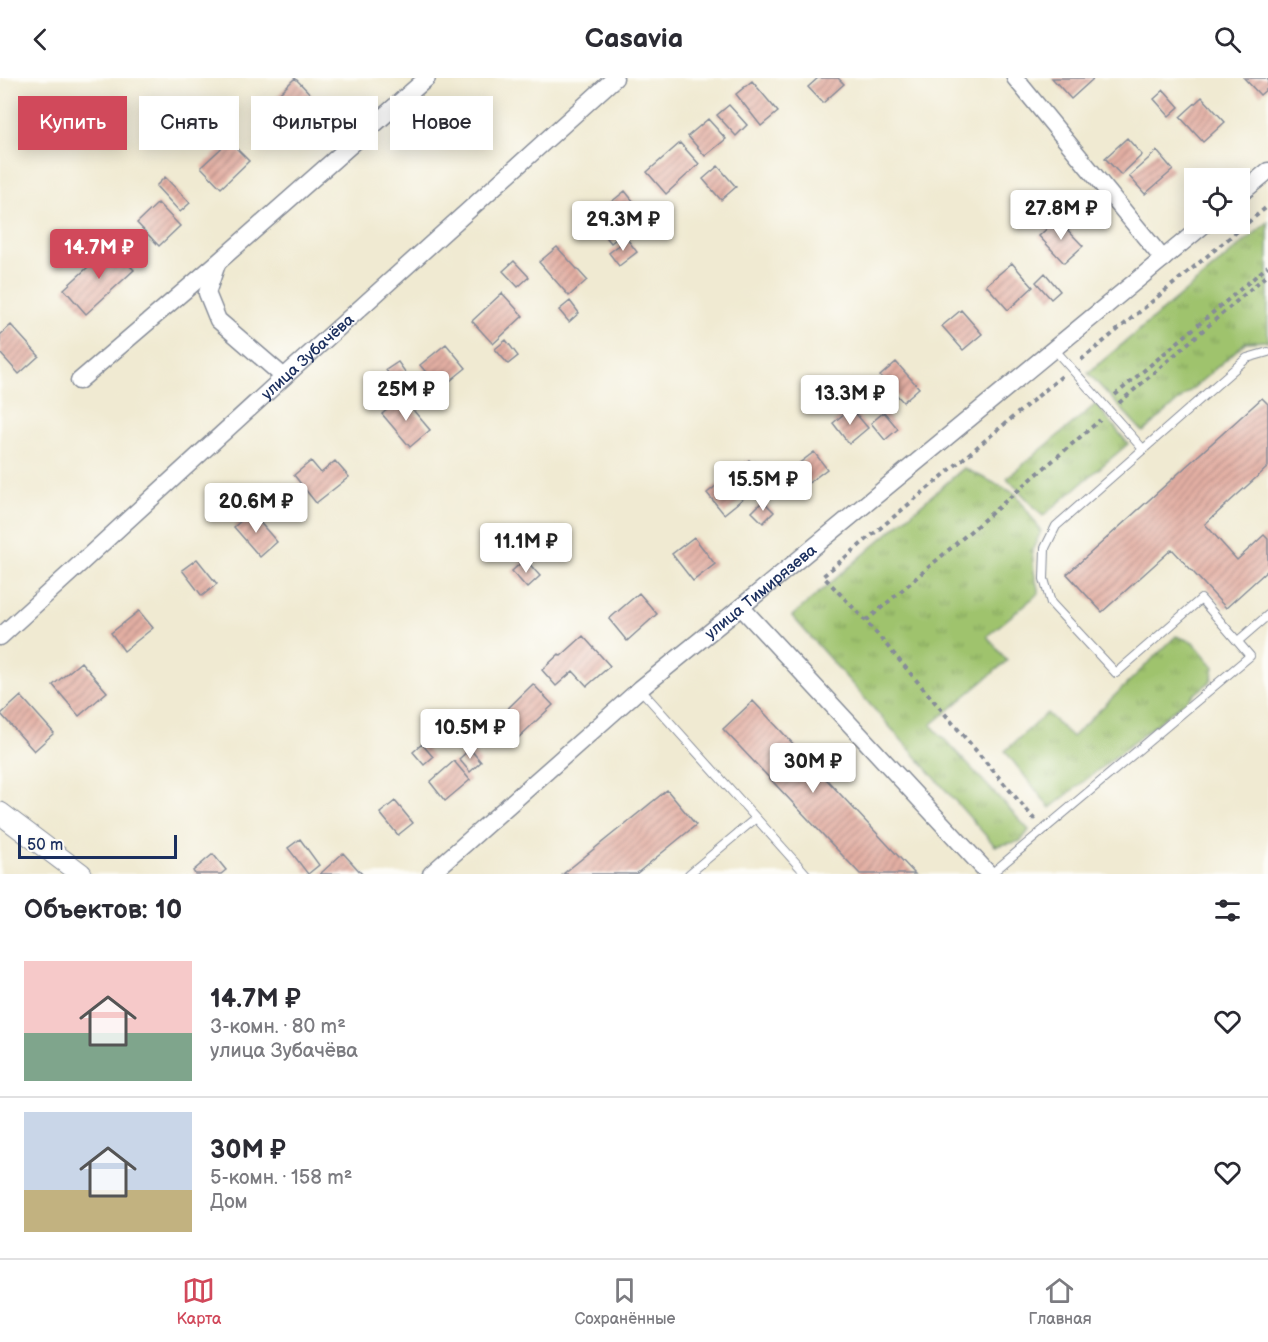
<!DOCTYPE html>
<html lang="ru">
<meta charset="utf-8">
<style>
body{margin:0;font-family:"Balsamiq Sans",sans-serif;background:#f2f2f3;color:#2b2b33;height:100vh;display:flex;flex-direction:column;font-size:22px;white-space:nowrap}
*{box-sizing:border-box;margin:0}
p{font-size:20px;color:#7c7c81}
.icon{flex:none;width:33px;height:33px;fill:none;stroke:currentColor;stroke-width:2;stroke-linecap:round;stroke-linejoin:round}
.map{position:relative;height:796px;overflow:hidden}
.details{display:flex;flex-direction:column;background:#fff;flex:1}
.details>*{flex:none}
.banner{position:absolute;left:18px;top:18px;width:600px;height:54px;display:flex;gap:12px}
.buttons{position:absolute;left:1184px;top:90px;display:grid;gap:12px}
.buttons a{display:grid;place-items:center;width:66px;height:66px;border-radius:0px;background:#fff;box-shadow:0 3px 15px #0003;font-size:30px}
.scale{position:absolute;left:18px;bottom:15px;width:159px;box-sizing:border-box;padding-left:6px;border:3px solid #1b2f5e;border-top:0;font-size:16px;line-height:21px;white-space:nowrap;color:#1b2f5e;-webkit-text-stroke:4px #fdfcf7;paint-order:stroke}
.price{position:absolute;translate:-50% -51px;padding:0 14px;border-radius:6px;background:#fff;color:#222;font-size:20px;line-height:39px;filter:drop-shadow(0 2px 3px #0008)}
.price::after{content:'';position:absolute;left:50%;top:36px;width:18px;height:14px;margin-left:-9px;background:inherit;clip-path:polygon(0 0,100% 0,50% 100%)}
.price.active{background:#d1495b;color:#fff}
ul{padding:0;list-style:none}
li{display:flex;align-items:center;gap:18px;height:150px;padding:0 24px}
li+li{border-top:2px solid #e1e1e2}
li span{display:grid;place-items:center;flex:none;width:168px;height:120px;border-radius:0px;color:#555}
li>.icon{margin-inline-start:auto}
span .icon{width:72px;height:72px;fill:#fffc;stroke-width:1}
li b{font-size:26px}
h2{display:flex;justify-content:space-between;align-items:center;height:72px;padding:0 24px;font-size:26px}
.pill{padding:0 21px;border-radius:0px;background:#fff;box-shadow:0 3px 15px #0003;font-size:21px;line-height:54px}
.pill.active{background:#d1495b;color:#fff}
header{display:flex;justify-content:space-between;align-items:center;height:78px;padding:0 24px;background:#fff;font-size:27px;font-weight:600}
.tab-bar{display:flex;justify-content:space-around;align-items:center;height:84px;border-top:2px solid #e1e1e2;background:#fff;font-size:16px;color:#7c7c81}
.tab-bar a{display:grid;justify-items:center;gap:3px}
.tab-bar .active{color:#d1495b}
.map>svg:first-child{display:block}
.grass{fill:url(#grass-tufts);stroke:#5d7966;stroke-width:1.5}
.building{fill:url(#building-hatch)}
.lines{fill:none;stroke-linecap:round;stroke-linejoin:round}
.service-casing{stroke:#868c98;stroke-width:10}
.minor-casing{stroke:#868c98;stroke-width:19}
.tertiary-casing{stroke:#868c98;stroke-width:23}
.path{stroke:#868c98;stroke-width:4;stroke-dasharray:4.5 4.5;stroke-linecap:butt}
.service{stroke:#fff;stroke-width:8}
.minor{stroke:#fff;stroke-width:16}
.tertiary{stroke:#fff;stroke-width:21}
.labels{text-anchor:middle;stroke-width:6;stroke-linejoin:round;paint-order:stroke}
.street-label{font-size:16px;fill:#1b2f5e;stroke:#fdfcf7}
</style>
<header><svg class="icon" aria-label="back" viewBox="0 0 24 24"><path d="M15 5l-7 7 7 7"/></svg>Casavia<svg class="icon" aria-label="search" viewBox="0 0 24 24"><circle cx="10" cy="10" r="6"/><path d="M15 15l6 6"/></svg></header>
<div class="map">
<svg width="1268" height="796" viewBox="0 0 1268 796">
<defs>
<pattern id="grass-tufts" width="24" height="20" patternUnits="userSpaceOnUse" patternTransform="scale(1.5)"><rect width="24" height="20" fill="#9fc36d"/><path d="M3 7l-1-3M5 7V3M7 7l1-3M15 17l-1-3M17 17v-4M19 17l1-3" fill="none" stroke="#819f5d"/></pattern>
<pattern id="building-hatch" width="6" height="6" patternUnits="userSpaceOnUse" patternTransform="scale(1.5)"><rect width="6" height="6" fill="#e3afa3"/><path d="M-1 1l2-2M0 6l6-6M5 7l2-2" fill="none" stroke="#b78f88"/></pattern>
</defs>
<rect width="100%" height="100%" fill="#fdfcf7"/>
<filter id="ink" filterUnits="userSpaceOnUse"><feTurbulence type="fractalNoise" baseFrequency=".0167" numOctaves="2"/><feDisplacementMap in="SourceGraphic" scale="12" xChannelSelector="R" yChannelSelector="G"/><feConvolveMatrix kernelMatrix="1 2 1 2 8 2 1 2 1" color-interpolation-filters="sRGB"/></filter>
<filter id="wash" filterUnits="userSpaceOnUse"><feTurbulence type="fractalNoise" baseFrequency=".008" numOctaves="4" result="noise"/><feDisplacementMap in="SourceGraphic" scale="24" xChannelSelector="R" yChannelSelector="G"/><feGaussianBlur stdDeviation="1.35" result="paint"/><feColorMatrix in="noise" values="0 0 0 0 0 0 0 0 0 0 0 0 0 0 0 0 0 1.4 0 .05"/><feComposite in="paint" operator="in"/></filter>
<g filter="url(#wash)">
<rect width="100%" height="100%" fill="#f0ead2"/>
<!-- grass -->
<path class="grass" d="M1268,144V263L1246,264L1143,354L1088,295Z
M1096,326L1128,366L1043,438L1007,400Z
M964,390L1016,416L1041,453L1032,473L1034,494L1039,515L987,558L1007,583L931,647L1029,752L1021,763L995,768L792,538Z
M1176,558L1193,564L1214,589L1211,603L1050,730L1005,673L1047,635L1072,659Z"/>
<g id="blocks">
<!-- building -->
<path class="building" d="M295,0L318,24L289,53L265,30Z
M818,0H838L844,6L823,25L808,9Z
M1052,0H1094L1071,21Z
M1244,0H1268V10L1260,17Z
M752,3L778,34L761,48L736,16Z
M1164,12L1179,29L1169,38L1154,21Z
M1202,19L1225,44L1203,64L1180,39Z
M729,27L747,47L736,58L717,37Z
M708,41L726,61L705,78L688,58Z
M1127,60L1142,77L1121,97L1105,80Z
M229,63L249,83L221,110L201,89Z
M680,65L699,86L666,116L647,94Z
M1157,73L1173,92L1145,116L1129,98Z
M718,88L736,109L721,122L703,101Z
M165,99L190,125L180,134L156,108Z
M625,113L645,138L611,165L591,140Z
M158,125L180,148L159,168L137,145Z
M1057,141L1083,168L1064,185L1039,158Z
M627,161L637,174L619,188L609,175Z
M111,168L134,192L86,236L64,211Z
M557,169L587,202L569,218L539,184Z
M514,183L529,199L518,209L503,193Z
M1012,185L1033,209L1008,232L986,207Z
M1045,195L1060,213L1051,221L1036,204Z
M502,215L523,238L493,266L472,243Z
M570,223L579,235L569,244L559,232Z
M961,232L982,256L963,272L942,248Z
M11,247L39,278L19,296L0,275V257Z
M506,262L518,278L508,286L495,271Z
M446,266L466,290L440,311L420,287Z
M398,284L411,302L399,311L386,292Z
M896,284L919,310L903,324L880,298Z
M402,319L430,352L410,369L382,336Z
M1262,320L1268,326V389L1205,446L1237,482L1264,457L1268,461V492L1226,530L1172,471L1102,534L1067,496Z
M851,330L868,350L849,366L833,345Z
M884,334L898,351L885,362L871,345Z
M814,374L827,391L798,413L785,396Z
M749,382L766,402L724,436L707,415Z
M311,383L321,395L335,383L349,399L316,425L294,397Z
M763,423L774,434L763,445L752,434Z
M251,434L277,464L260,479L234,449Z
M694,459L715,486L693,503L672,476Z
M197,481L217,506L202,518L182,492Z
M525,481L540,498L527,510L512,493Z
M639,515L657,536L627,563L609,541Z
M139,533L153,550L124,573L111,555Z
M583,558L610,588L587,608L573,593L556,608L542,592L559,576L561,578Z
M81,584L107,614L79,638L53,607Z
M533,606L553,627L516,662L496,642Z
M21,618L54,655L34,673L1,636Z
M753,623L915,796H860L723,651Z
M422,666L433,679L424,687L413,674Z
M470,671L481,684L470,694L459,681Z
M454,683L470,702L445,723L430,704Z
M667,712L696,747L636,796H563Z
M395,723L413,745L398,757L380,735Z
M300,761L319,787L308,796L288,770Z
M343,775L362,796H320Z
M213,776L226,792L221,796H195L193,793Z"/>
</g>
</g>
<g filter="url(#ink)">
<use href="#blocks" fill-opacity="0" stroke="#868c98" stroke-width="1.5"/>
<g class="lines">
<defs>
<path id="service" d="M1054,271L1143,371
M1238,563L1268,537
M640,611L756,740L689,796
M756,740L806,796
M991,796L1250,578L1201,521L1116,595L1051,525L1044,501L1045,470L1056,448L1247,280L1268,274"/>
<g id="minor">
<path d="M1015,0L1163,181"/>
<path d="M1239,117L1268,93"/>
<path d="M217,186L207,215L218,242L284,299"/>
<path d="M79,303L217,185L427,0"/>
<path d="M741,529L989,796"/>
<path id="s1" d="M0,559L284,299L615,0"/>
<path id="s2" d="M431,796L640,611L741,529L1205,146"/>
</g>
<path id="tertiary" d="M0,735L81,796"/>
</defs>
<!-- service casing -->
<use href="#service" class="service-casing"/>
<!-- minor casing -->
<use href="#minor" class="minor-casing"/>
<!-- tertiary casing -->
<use href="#tertiary" class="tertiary-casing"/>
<!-- path -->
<path class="path" d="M1081,282L1268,128
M1115,317L1268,188
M1119,325L1268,196
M866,543L1100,342
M1035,742L866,543L823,498L1062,298"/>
<!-- service -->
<use href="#service" class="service"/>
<!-- minor -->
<use href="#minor" class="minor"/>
<!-- tertiary -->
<use href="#tertiary" class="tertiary"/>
</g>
</g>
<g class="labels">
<!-- street labels -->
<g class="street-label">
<text dy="6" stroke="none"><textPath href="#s1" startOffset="416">улица Зубачёва</textPath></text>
<text dy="6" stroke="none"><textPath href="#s2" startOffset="434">улица Тимирязева</textPath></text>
</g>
</g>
</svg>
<div class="buttons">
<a><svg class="icon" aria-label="locate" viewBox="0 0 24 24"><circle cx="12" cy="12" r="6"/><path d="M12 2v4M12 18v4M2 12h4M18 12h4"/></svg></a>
</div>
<div class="scale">50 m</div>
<b class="price" style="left:1061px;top:163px">27.8M ₽</b>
<b class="price" style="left:623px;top:174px">29.3M ₽</b>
<b class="price active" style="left:99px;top:202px">14.7M ₽</b>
<b class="price" style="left:406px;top:344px">25M ₽</b>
<b class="price" style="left:850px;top:348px">13.3M ₽</b>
<b class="price" style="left:763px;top:434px">15.5M ₽</b>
<b class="price" style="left:256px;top:456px">20.6M ₽</b>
<b class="price" style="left:526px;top:496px">11.1M ₽</b>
<b class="price" style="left:470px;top:682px">10.5M ₽</b>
<b class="price" style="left:813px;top:716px">30M ₽</b>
<div class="banner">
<a class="pill active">Купить</a>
<a class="pill">Снять</a>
<a class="pill">Фильтры</a>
<a class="pill">Новое</a>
</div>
</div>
<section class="details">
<h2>Объектов: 10<svg class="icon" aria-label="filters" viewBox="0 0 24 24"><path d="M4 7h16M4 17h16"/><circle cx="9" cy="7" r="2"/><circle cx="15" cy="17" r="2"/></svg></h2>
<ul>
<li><span style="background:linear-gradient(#f6c9c9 60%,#7fa58c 0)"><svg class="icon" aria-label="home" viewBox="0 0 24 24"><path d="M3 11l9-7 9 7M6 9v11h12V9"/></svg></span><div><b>14.7M ₽</b><p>3-комн. · 80 m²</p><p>улица Зубачёва</p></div><svg class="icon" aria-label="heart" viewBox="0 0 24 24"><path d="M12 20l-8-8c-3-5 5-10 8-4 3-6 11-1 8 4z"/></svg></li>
<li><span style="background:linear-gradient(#c9d6e8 65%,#c2b280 0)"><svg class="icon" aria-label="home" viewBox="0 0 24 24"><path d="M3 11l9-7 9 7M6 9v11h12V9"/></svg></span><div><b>30M ₽</b><p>5-комн. · 158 m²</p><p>Дом</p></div><svg class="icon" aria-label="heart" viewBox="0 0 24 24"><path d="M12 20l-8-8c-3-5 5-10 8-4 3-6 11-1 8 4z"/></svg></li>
</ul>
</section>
<nav class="tab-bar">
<a class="active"><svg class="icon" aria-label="map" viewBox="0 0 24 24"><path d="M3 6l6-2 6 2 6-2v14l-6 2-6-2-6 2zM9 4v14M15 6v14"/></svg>Карта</a>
<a><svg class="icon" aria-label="saved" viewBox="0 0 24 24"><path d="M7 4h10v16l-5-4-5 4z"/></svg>Сохранённые</a>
<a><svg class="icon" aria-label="home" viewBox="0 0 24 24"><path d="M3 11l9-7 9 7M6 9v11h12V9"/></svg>Главная</a>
</nav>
